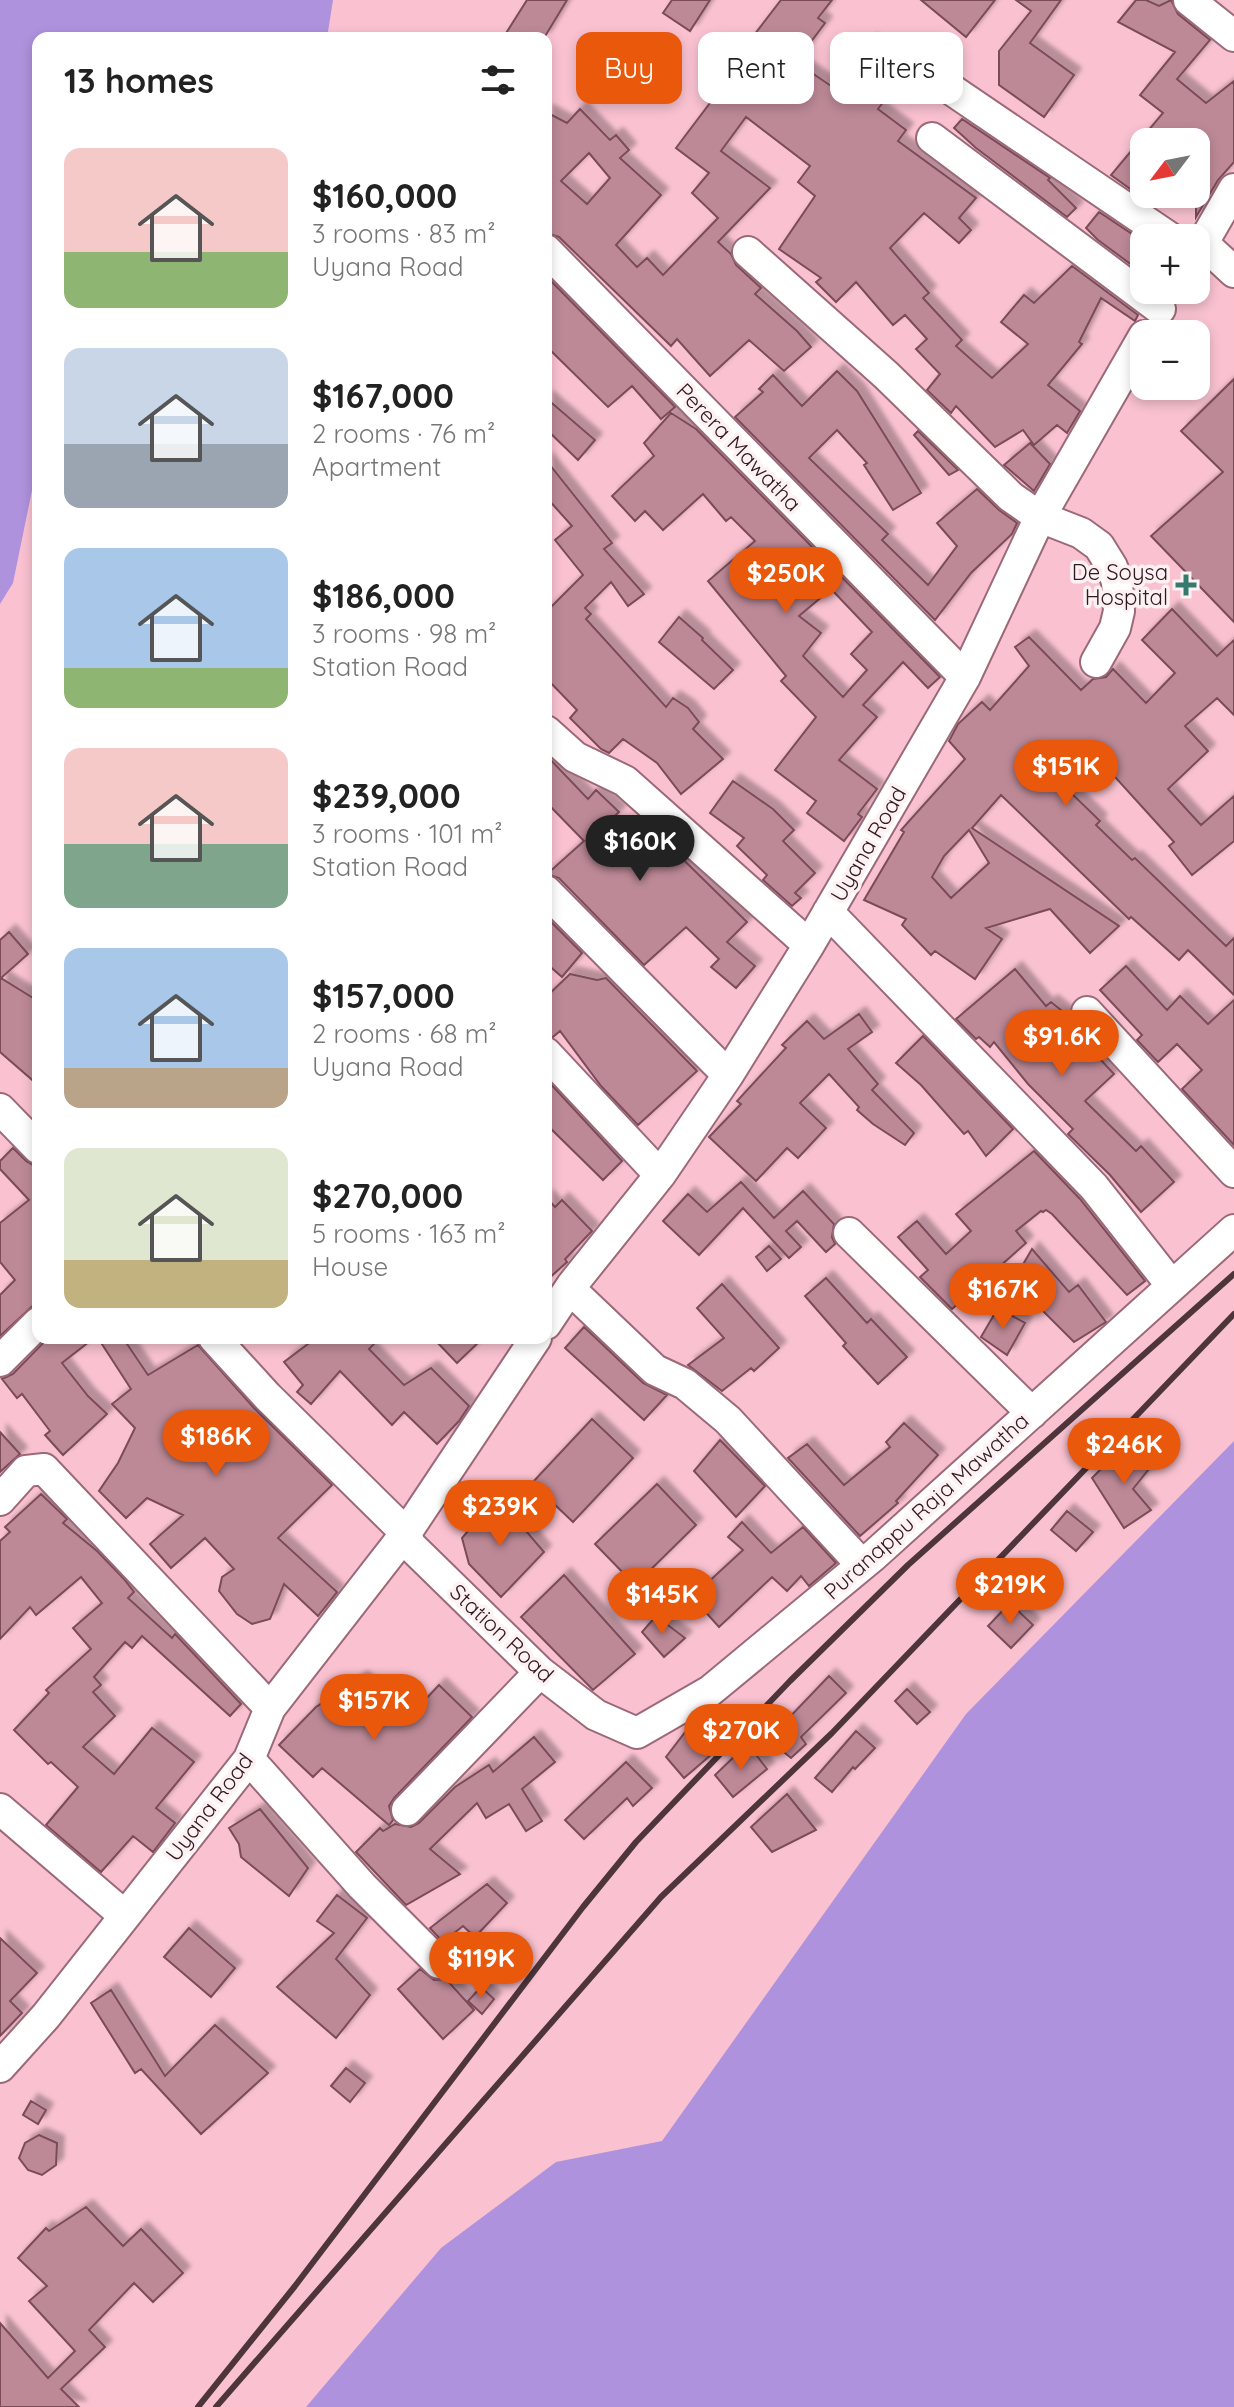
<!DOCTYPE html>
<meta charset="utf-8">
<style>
body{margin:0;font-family:Quicksand,sans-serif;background:#f6f6f6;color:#222;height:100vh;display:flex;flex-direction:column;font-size:30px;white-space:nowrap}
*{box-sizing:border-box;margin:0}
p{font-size:26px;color:#767676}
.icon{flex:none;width:44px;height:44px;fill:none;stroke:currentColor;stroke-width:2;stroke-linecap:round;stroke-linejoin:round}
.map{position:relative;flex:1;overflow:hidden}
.side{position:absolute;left:32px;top:32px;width:520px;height:1312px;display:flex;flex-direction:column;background:#fff;border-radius:16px;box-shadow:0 4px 12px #0003}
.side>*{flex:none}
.guide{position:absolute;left:576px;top:32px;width:538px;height:72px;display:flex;gap:16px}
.needle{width:52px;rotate:238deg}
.fabs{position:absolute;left:1130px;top:128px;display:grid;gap:16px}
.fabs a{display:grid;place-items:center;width:80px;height:80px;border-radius:16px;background:#fff;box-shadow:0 4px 12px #0003;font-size:40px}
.price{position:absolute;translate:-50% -68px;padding:0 18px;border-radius:28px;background:#ea580c;color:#fff;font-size:26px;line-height:52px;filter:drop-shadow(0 2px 4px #0008)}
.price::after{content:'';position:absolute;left:50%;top:48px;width:24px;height:18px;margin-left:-12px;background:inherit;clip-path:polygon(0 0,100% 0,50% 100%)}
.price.on{background:#222;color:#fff}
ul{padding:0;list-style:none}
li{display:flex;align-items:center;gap:24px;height:200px;padding:0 32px}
li span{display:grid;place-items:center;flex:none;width:224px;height:160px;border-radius:16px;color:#555}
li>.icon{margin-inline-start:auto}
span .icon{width:96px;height:96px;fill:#fffc;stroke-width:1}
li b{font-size:34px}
h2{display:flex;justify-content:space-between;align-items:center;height:96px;padding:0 32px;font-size:34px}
.pill{padding:0 28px;border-radius:16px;background:#fff;box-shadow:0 4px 12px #0003;font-size:28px;line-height:72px}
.pill.on{background:#ea580c;color:#fff}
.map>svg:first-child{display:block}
.water{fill:#ae92dd}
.building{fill:#bd8997;stroke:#7b4b59;stroke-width:2;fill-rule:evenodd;filter:url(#shadow)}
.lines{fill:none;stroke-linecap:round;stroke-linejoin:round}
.minor-casing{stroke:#9b6978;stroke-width:34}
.minor{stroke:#fff;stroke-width:30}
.rail{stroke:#4e353c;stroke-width:6}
.poi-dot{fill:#357a6e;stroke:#fdf1f4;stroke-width:3}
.labels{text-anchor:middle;stroke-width:7;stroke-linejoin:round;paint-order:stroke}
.street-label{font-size:22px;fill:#2e1a20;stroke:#fdf1f4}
.poi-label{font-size:22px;fill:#2e1a20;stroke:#fdf1f4;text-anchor:end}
</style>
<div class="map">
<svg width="1234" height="2407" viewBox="0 0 1234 2407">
<defs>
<filter id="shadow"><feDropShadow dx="7" dy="-7" stdDeviation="2" flood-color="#0004"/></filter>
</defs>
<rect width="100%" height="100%" fill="#fac2d1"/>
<!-- water -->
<path class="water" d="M0,0H333L327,38H38V461L13,583L0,604Z
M1234,1441V2407H306L441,2248L556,2162L662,2141L966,1714Z"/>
<!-- building -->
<path class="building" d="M527,0H567L544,38H503Z
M672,0H710L690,31L663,13Z
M781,0H832L818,18L825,23L796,62L834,88L870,41L882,50L883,62L902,78L878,109L906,130L898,141L976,198L959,218L971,230L959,243L924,213L890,248L929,293L923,298L962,340L956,346L992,378L1028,344L1001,322L1024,295L1034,303L1072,266L1138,315L1135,321L1101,298L1079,342L1082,344L1048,385L1080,411L1067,433L1057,425L1034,445L1023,430L995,447L956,406L951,413L927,390L940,374L916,349L927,339L905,315L893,325L856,282L836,302L816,282L821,278L779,249L815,196L798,182L810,166L746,117L721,151L770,188L718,242L731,254L736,265L761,288L755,294L797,331L811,347L784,371L749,340L710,376L677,339L671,346L559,237L546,233V112L567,123L580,109L610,140L616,135L629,150L620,158L661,195L616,245L637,267L647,258L663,275L718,218L692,193L709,173L676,148L716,95L711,91ZM589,153L610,178L587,204L561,181Z
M921,0H995L966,37Z
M1016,0H1061L1030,43L1074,75L1044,117L999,85V51L1031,11Z
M1136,0H1146L1159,6L1171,0L1178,14L1210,40L1177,79L1206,103L1234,81V162L1218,180L1196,217V142H1144V199L1111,175L1163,113L1140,95L1175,52L1118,22Z
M962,119L1050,178L1048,180L1076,208L1067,217L976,148L954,128Z
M1099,212L1144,242V274L1098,240L1086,228Z
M546,276L675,407L661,419L632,386L608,407L546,346Z
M837,371L857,391L921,493L893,510L864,465L867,463L837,430L809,458L888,534L882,540L928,585L957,546L937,523L977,489L999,510L1017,523L1012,534L971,573L935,620L735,417L763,392L759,389L773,375L802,406Z
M1234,379V622L1151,536L1223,472L1181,431Z
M546,398L595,440L578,460L546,429Z
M671,413L696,429L940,677L928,688L903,662L863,705L877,717L839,760L877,789L858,814L862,817L844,841L807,813L816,801L775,770L816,717L781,681L786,676L708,581L755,541L731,517L726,521L703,494L663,530L645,511L635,521L612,496L654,456L644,443ZM831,589L872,632L851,654L867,670L843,697L803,656L821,633L799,616Z
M918,431L958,470L949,475L914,435Z
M1030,443L1050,464L1034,491L1004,465Z
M546,460L612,543L604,549L644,594L628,606L611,582L585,608L591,614L586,619L666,707L673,698L688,708L699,722L693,729L723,759L681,794L657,763L623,739L609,753L601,749L570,718L577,710L546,678V612L583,575L555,540L572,526L546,497Z
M1172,609L1217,656L1234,640V715L1217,698L1185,726L1208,751L1168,789L1201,825L1234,796V841L1192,875L1169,846L1174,842L1096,756L1065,787L1100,821L1096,825L1132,860L1135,858L1226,946L1234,938V995L1188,950L1179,960L1131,917L1129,919L1001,795L972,828L1119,926L1090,953L1050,909L986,928L1002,939L975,979L935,951L931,955L902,925L906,919L864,900L904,832L901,830L965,759L949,741L958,724L982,702L990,710L1029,666L1015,647L1029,637L1081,690L1093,679L1106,677L1113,669L1146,703L1175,673L1142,640ZM969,830L989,863L951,898L932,877L944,856Z
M679,617L703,638L702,640L733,670L714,689L659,642Z
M546,755L588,799L596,790L619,812L608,822L632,846L650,827L747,922L727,942L755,966L736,988L711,967L719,959L686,927L644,965L559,878L547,874L584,841L546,802Z
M733,781L773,809L794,830L783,841L815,873L795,893L801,898L792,906L763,880L767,875L737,846L744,838L710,813Z
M546,917L582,953L562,977L546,963Z
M9,932L28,954L1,978L38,1001V1085L0,1052V940Z
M1126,966L1167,1010L1180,996L1208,1024L1234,1000V1145L1182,1089L1202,1070L1177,1044L1158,1062L1137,1040L1142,1035L1100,990Z
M1015,969L1046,1006L1051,1002L1071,1018L1073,1023L1070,1027L1114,1074L1085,1101L1136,1151L1141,1146L1174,1182L1141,1212L1110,1175L1068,1134L1073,1129L1028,1084L994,1042L990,1047L979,1037L976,1039L956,1019Z
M570,974L597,980L606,978L697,1071L638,1125L601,1086L560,1031L553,1037L546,1036V997Z
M859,1014L872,1032L848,1049L878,1084L872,1090L914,1133L905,1145L873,1124L857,1110L859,1107L829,1074L800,1103L826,1128L798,1158L787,1148L756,1181L709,1137L741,1104L737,1101L786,1048L782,1045L807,1021L824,1039Z
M923,1036L1013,1129L986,1156L968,1131L964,1134L921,1085L896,1063Z
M546,1079L622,1161L603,1180L546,1124Z
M13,1148L26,1161L38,1168V1301L0,1336V1295L15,1280L0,1262V1223L29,1200L0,1169V1161Z
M1034,1151L1080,1199L1145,1281L1127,1295L1052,1214L1046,1210L1043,1212L1041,1211L1016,1231L1026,1243L952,1309L920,1277L928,1270L898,1237L917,1221L946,1254L971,1231L956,1214Z
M741,1182L774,1218L803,1191L834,1224L832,1237L835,1244L826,1252L797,1221L786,1231L801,1247L789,1258L743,1208L699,1255L663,1221L688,1194L707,1212Z
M546,1197L555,1207L562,1200L592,1231L565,1259L567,1262L546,1281Z
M769,1246L781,1259L767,1271L756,1257Z
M1032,1249L1069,1292L1078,1285L1106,1322L1074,1342L1036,1304L1034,1307L1014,1280Z
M826,1278L867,1323L871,1319L907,1357L878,1384L843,1346L846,1343L805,1296Z
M722,1284L779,1348L754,1371L751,1368L722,1391L688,1365L724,1338L697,1308Z
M998,1308L1025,1323L1007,1355L981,1337Z
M584,1327L643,1383L667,1395L644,1420L565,1348Z
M48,1338H94L62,1363L88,1396L107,1414L63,1455L45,1435L50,1431L22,1394L17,1398L2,1379L13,1374Z
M98,1338H123L148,1375L198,1345L254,1408L332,1485L278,1538L337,1592L318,1616L284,1584L270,1619L252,1624L237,1614L219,1591L222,1577L234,1569L205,1538L171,1568L150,1544L183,1515L147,1498L126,1518L99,1491L118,1463L135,1428L112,1404L131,1389Z
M316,1338H380L369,1349L404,1385L431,1368L469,1406L459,1421L437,1444L404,1412L392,1425L340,1371L311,1404L297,1392L303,1385L284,1362Z
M433,1338H483L457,1363Z
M592,1419L633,1458L573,1522L532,1483Z
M904,1423L938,1455L896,1501L898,1503L860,1536L788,1458L807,1444L844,1485L890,1447L886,1442Z
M0,1432L20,1454L0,1472Z
M720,1440L765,1486L736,1517L694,1471Z
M1129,1444L1152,1465L1133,1489L1151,1510L1124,1528L1092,1478L1109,1461L1113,1466Z
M657,1484L696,1525L635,1585L595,1544Z
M41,1494L67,1519L63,1523L97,1551L124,1579L134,1592L128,1598L172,1638L175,1634L241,1704L230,1716L142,1636L132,1648L125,1642L94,1677L101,1685L93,1692L115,1716L83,1747L114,1774L152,1728L194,1762L156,1808L175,1823L153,1852L133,1836L101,1872L46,1825L78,1787L51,1762L48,1764L14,1730L49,1693L46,1690L91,1649L73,1628L102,1603L81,1577L36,1615L30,1607L0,1639V1541L10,1532L5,1527Z
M497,1497L544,1552L501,1597L469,1564L462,1538Z
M1067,1511L1093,1532L1076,1551L1051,1530Z
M742,1522L771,1553L803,1527L836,1563L809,1586L801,1576L787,1591L772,1577L719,1627L692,1597L743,1550L728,1537Z
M564,1575L635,1654L593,1690L521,1617Z
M1010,1603L1033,1625L1011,1648L988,1626Z
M656,1616L685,1638L664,1657L642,1632Z
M829,1676L846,1693L801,1737L806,1744L791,1758L763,1735L779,1718L785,1722Z
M361,1678L407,1719L439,1685L472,1717L394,1798L389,1806L393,1820L389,1825L322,1768L313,1777L279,1745L316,1707Z
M907,1689L930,1712L917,1724L895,1701Z
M686,1731L712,1754L684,1778L666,1757Z
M856,1731L875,1748L855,1769L853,1767L832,1792L815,1778Z
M534,1737L555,1762L522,1789L542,1821L526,1831L509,1804L486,1818L477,1803L430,1849L460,1874L406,1905L356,1852L380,1828L383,1831L395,1824L411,1827L419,1823L455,1787L489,1765L493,1772Z
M751,1748L767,1769L733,1797L715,1775L737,1754L741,1758Z
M626,1762L652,1788L633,1806L627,1798L584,1839L565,1820Z
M787,1794L816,1830L772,1852L751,1827Z
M260,1809L308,1868L289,1896L241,1857L239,1844L229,1828Z
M487,1884L507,1903L475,1937L463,1926L443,1942L430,1928Z
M337,1895L367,1918L336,1959L370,1995L336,2038L277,1987L334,1933L317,1921Z
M189,1928L235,1968L211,1997L164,1957Z
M0,1938L37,1973L10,2001L22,2013L0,2036Z
M420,1969L434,1980L446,1979L474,2010L443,2039L398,1989Z
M481,1987L494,1999L482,2014L468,2001Z
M111,1990L165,2076L215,2025L268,2073L201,2134L141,2069L135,2073L91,2003Z
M346,2068L365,2083L350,2102L331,2086Z
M31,2101L46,2110L38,2124L23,2115Z
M39,2135L57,2143L56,2165L42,2175L28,2170L19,2158L25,2143Z
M86,2207L123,2246L141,2229L183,2273L153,2302L134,2283L89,2330L105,2347L61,2389L79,2407H0V2323L48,2378L75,2351L29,2301L47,2286L18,2258L46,2228L49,2231Z"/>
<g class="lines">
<defs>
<path id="minor" d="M1189,0L1234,36
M899,54L1170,238
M932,138L1160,309
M1204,238L1207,247L1234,272
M546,250L965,677
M748,252L886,375L1011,497L1040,517L1081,533L1099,546L1112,567L1117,582L1119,611L1115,628L1096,662
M1196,255L1234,189
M546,731L575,757L625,781L809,945
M546,891L728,1075
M828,912L1094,1187L1172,1286
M1087,1012L1234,1172
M546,1053L660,1175
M0,1109L38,1148
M849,1233L1032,1413
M572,1285L570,1289L655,1370L685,1384L728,1420L862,1565
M546,1324L572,1285L660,1175L728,1075L809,945L965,677L1040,517L1144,336
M214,1338L267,1396L406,1533L410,1545L540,1672L596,1715L637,1733L710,1691L872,1557L1234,1230
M0,1361L38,1323
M0,1500L26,1471L44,1469L270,1708
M249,1759L362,1886L439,1963
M0,1809L125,1916
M407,1810L540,1672
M0,2067L46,2016L249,1759L270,1708L406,1533L536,1338"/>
</defs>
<!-- minor casing -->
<use href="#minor" class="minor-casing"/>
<!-- minor -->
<use href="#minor" class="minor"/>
<!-- rail -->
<path class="rail" d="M198,2407L295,2286L583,1907L636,1842L790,1681L908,1565L1234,1274
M216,2407L661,1897L832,1733L1234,1314"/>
</g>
<!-- markers -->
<path class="poi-dot" d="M1182 573h8v8h8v8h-8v8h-8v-8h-8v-8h8z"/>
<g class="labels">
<!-- street labels -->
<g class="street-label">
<text transform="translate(739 447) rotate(46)" y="8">Perera Mawatha</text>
<text transform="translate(868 844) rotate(-60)" y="8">Uyana Road</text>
<text transform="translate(926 1506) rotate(-42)" y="8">Puranappu Raja Mawatha</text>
<text transform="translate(502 1633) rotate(43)" y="8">Station Road</text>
<text transform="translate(209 1807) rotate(-53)" y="8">Uyana Road</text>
</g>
<!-- poi labels -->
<g class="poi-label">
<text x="1168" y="580">De Soysa<tspan x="1168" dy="25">Hospital</tspan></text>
</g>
</g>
</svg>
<div class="fabs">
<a><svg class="needle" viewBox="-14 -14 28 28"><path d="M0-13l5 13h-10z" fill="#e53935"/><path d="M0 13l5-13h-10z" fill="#767676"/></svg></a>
<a>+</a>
<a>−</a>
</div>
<b class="price" style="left:786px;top:615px">$250K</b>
<b class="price" style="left:1066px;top:808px">$151K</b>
<b class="price on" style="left:640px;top:883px">$160K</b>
<b class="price" style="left:1062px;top:1078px">$91.6K</b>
<b class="price" style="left:1003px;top:1331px">$167K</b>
<b class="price" style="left:216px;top:1478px">$186K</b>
<b class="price" style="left:1124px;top:1486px">$246K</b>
<b class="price" style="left:500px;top:1548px">$239K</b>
<b class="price" style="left:1010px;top:1626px">$219K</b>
<b class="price" style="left:662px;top:1636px">$145K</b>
<b class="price" style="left:374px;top:1742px">$157K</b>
<b class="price" style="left:741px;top:1772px">$270K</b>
<b class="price" style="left:481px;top:2000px">$119K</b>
<div class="guide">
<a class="pill on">Buy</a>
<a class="pill">Rent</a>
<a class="pill">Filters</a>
</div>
<section class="side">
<h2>13 homes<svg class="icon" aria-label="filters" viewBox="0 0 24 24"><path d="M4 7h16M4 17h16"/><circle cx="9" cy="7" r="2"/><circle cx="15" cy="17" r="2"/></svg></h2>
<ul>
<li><span style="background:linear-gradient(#f6c9c9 65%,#8fb573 0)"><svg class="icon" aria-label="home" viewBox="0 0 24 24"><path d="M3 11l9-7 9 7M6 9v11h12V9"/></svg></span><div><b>$160,000</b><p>3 rooms · 83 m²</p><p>Uyana Road</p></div></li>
<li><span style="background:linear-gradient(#c9d6e8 60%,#9aa5b1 0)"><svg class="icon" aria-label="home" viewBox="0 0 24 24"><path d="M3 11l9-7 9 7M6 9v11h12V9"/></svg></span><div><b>$167,000</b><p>2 rooms · 76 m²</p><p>Apartment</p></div></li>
<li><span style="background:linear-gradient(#a9c7e8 75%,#8fb573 0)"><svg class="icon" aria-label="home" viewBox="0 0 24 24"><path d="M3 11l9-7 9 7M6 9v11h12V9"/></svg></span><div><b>$186,000</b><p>3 rooms · 98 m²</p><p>Station Road</p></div></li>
<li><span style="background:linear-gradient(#f6c9c9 60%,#7fa58c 0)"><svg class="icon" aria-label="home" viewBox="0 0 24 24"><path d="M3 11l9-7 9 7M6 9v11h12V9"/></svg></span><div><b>$239,000</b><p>3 rooms · 101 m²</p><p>Station Road</p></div></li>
<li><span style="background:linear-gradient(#a9c7e8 75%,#b9a48a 0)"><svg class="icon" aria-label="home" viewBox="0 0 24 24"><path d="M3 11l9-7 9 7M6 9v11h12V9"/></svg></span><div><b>$157,000</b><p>2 rooms · 68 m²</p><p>Uyana Road</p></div></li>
<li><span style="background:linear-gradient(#dfe7d0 70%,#c2b280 0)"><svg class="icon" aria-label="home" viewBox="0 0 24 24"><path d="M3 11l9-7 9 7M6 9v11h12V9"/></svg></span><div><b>$270,000</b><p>5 rooms · 163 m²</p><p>House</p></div></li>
</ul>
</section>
</div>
